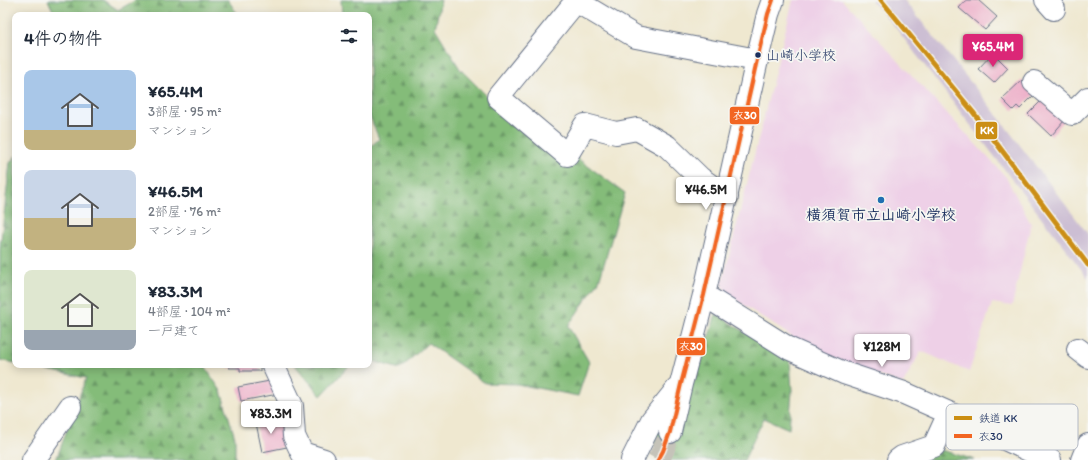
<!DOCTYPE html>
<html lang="ja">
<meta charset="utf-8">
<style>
body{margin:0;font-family:Itim,"Klee One",sans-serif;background:#f6f6f7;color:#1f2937;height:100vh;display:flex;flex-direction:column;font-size:15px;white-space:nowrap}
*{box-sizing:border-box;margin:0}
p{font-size:13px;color:#747a83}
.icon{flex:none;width:22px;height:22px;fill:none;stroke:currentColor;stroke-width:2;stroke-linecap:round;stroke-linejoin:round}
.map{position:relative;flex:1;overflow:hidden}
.sheet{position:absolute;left:12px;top:12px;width:360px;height:356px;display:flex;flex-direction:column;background:#fff;border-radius:8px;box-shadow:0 2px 10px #0003}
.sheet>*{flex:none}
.price{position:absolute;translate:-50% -34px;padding:0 9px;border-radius:4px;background:#fff;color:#222;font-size:13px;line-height:26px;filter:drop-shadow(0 1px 2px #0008)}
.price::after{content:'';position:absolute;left:50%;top:24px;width:12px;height:9px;margin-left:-6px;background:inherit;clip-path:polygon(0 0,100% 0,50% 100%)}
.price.selected{background:#db2777;color:#fff}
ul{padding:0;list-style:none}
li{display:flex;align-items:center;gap:12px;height:100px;padding:0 12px}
li span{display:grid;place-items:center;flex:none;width:112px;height:80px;border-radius:8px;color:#555}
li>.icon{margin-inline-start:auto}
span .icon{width:48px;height:48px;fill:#fffc;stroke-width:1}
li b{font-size:17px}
h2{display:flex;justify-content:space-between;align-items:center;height:48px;padding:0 12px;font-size:17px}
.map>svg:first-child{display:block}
.built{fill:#eed0e7}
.railway{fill:#ccbed3}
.forest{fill:url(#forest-firs);stroke:#50766c}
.building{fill:#edaec8}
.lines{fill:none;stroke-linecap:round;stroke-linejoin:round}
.minor-tunnel{stroke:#c5c3b9;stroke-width:22;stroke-dasharray:22 11;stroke-linecap:butt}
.minor-casing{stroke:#657086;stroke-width:24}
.minor{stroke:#fff;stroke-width:22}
.bus-1-casing{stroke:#f6f6f2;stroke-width:7}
.bus-1{stroke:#f26522;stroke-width:4}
.rail-1-casing{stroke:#f6f6f2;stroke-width:8}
.rail-1{stroke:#cb8e13;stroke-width:5}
.bus-dot{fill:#1b2f5e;stroke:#f6f6f2;stroke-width:1.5}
.poi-dot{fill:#1f6fb2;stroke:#f6f6f2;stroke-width:1.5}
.labels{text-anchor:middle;stroke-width:3.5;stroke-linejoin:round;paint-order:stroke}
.bus-label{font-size:14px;fill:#1b2f5e;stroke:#f6f6f2;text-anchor:start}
.poi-label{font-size:15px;font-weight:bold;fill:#1b2f5e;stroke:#f6f6f2}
.key{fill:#f6f6f2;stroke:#b4bac6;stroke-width:1}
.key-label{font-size:11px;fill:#1b2f5e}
.line-badge{stroke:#f6f6f2;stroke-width:1.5}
.badge-label{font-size:11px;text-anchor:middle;font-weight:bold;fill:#fff}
</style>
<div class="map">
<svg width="1088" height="460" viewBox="0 0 1088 460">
<defs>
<pattern id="forest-firs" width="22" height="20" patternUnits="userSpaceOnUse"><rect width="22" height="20" fill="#84bc79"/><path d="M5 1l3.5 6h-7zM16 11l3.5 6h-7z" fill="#6b9966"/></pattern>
</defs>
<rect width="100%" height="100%" fill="#f6f6f2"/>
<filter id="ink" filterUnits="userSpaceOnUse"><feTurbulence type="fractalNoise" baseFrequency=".025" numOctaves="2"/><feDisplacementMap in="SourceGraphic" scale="8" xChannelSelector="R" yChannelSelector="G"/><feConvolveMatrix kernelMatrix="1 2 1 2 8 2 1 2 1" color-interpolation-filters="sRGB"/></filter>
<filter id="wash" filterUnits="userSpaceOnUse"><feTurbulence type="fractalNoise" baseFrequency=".012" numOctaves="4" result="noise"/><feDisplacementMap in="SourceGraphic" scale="16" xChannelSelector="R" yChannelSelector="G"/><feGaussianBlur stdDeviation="0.9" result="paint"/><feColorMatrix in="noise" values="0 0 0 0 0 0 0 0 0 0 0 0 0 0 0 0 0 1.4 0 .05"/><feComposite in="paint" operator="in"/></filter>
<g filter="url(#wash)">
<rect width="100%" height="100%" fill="#efe8d0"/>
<!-- built -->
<path class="built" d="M793,0H842L1006,177L1031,224L1012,306L992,303L969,372L921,351L903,384L814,351L727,294L722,284Z"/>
<!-- railway -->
<path class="railway" d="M871,0H904L986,101L1088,234V278L895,27Z"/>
<!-- forest -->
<path class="forest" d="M48,0H103L118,10L136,0H228L238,15H55Z
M341,0H441L435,28L460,69L515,124L574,156L625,193L599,281L568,326L589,362L578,396L517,384L485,383L428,343L400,369L369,360V148L379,139L369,114V15H342Z
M15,156V363L0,360V249L10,163Z
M716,314L790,360L792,391L789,429L764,418L744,460H663L652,435L662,420L694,382Z
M24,365H205V367L221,391L235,438V460H56L86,378Z
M295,365H350L321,396Z
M941,450L975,460H911Z"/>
<g id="blocks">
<!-- building -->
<path class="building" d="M966,0H978L997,17L985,30L959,8Z
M993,53L1008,68L994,83L978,69Z
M1022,80L1036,93L1020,109L1017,106L1013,110L1002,99Z
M1042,100L1064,121L1051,136L1028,114Z
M229,365H260V371H240V368H229Z
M275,380L278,394L241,401L238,387Z
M280,417L287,447L262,452L256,423Z"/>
</g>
</g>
<g filter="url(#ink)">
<use href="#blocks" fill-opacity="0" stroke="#657086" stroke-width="1"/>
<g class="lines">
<!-- minor-tunnel -->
<path class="minor-tunnel" d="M658,460L663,451L670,432"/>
<defs>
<path id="minor" d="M577,0L498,97L567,155L585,125L616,133L637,129L667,146L700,178L727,197
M1046,0L1054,9
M576,1L636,37L757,60
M1034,82L1072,114L1088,98
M704,295L790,349L844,373L904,393L949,413L1050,460
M1078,349L1088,357
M273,365L292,406L294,436L302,453L324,460
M670,432L681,384L704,295L757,60L768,14L773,0
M33,460L70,407
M632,460L652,420L677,389
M898,460L902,457L934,446L949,413
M1082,460L1088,445"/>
</defs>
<!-- minor casing -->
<use href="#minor" class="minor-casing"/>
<!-- minor -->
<use href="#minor" class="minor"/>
<defs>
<path id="bus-1" d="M658,460L663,451L670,432L681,384L704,295L757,60L768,14L773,0"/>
</defs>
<!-- bus-1 casing -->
<use href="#bus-1" class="bus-1-casing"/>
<!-- bus-1 -->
<use href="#bus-1" class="bus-1"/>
<defs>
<path id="rail-1" d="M881,0L973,112L1088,265"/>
</defs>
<!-- rail-1 casing -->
<use href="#rail-1" class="rail-1-casing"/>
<!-- rail-1 -->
<use href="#rail-1" class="rail-1"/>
</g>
</g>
<!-- markers -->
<circle class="bus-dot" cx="758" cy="55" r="3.5"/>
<circle class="poi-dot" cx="881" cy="200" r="4"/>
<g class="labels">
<!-- bus labels -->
<g class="bus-label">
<text x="766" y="60">山崎小学校</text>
</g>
<!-- poi labels -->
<g class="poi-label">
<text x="881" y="220">横須賀市立山崎小学校</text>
</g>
</g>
<!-- legend -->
<rect x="946" y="404" width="132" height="46" rx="6" class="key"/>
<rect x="954" y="416" width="18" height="4" fill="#cb8e13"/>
<rect x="954" y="434" width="18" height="4" fill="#f26522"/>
<g class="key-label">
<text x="979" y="422">鉄道 KK</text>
<text x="979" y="440">衣30</text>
</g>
<g class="line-badge">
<rect x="729" y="106" width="31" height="19" rx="4" fill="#f26522"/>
<rect x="975" y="121" width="23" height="19" rx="4" fill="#cb8e13"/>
<rect x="676" y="337" width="30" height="19" rx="4" fill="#f26522"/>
</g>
<g class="badge-label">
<text x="745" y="119">衣30</text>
<text x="987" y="134">KK</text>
<text x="691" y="350">衣30</text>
</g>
</svg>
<b class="price selected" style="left:993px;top:68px">¥65.4M</b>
<b class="price" style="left:706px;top:211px">¥46.5M</b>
<b class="price" style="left:882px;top:368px">¥128M</b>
<b class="price" style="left:271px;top:435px">¥83.3M</b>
<section class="sheet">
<h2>4件の物件<svg class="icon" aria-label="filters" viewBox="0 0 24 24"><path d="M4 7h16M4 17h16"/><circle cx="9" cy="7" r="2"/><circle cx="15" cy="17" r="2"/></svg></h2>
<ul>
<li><span style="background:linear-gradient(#a9c7e8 75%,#c2b280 0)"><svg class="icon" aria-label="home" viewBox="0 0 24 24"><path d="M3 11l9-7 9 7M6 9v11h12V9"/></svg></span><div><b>¥65.4M</b><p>3部屋 · 95 m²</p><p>マンション</p></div></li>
<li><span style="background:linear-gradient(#c9d6e8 60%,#c2b280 0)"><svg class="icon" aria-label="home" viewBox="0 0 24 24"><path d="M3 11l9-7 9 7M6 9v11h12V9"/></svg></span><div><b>¥46.5M</b><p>2部屋 · 76 m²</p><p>マンション</p></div></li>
<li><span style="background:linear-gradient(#dfe7d0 75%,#9aa5b1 0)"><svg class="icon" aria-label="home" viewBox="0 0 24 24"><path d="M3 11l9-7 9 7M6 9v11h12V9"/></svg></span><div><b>¥83.3M</b><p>4部屋 · 104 m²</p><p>一戸建て</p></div></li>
</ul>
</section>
</div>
